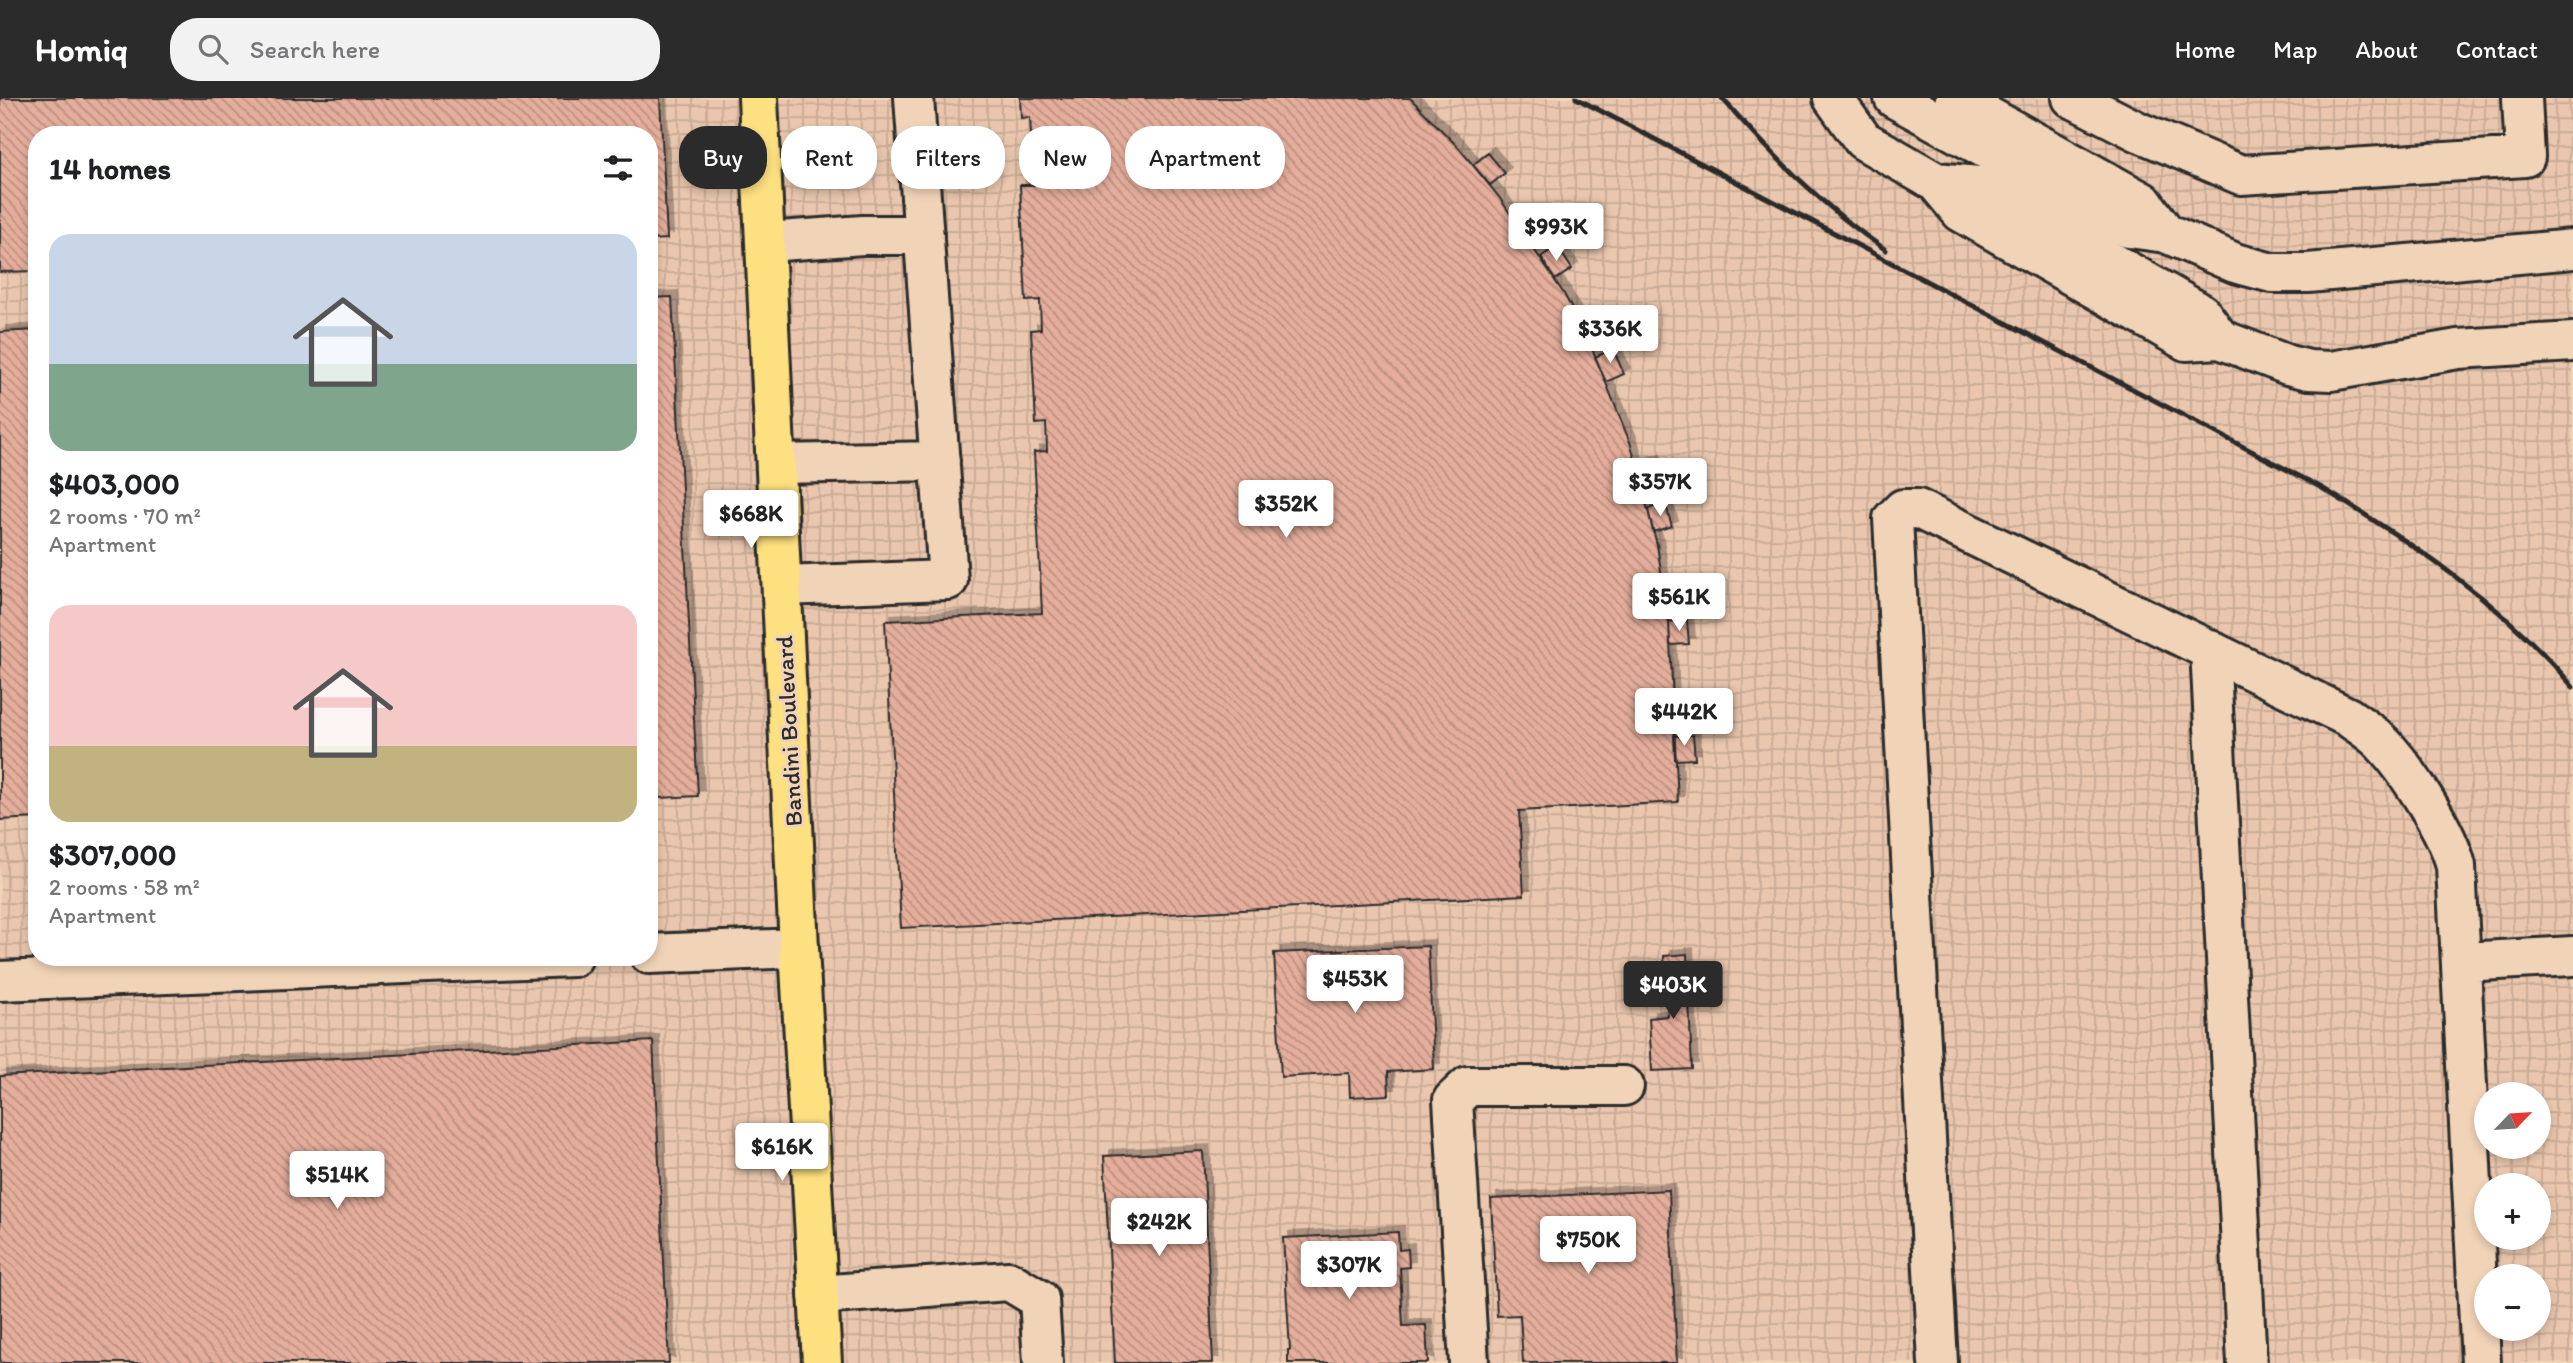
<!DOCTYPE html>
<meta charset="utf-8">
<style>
body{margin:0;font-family:Itim,sans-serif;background:#f2f2f2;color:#202124;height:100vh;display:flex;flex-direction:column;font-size:26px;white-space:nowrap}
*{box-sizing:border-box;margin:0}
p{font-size:23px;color:#757577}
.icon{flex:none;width:38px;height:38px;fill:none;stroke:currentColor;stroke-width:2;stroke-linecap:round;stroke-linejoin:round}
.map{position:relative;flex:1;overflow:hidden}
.details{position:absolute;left:28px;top:28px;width:630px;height:840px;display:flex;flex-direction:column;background:#fff;border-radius:28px;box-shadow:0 4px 10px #0003}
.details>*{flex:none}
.hud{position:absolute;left:679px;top:28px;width:665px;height:63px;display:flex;gap:14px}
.needle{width:46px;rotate:65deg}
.controls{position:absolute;left:2474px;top:984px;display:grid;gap:14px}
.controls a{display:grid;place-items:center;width:77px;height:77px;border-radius:50%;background:#fff;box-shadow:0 4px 10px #0003;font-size:35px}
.price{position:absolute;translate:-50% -60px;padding:0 16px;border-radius:7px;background:#fff;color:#222;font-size:23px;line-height:46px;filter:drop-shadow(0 2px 4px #0008)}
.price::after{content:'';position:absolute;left:50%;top:42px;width:21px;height:16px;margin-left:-10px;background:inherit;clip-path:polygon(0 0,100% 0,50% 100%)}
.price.current{background:#2b2b2b;color:#fff}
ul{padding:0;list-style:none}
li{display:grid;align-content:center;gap:14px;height:371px;padding:0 21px}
li span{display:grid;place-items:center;height:217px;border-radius:21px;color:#555}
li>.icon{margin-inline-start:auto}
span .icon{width:126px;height:126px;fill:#fffc;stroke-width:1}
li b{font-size:30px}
h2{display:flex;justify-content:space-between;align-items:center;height:84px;padding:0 21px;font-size:30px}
.chip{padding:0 24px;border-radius:28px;background:#fff;box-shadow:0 4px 10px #0003;font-size:24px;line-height:63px}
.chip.current{background:#2b2b2b;color:#fff}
header{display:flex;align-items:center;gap:42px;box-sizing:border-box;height:98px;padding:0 35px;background:#2b2b2b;color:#fff}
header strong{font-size:33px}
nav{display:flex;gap:38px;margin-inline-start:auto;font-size:24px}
.search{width:490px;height:63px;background:#f2f2f2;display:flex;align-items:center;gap:18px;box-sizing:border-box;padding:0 24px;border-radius:28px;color:#757577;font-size:26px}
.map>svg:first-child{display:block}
.industrial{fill:url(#industrial-grid);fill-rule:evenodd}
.building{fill:url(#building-back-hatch);stroke:#2b2b2b;stroke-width:2;filter:url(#shadow)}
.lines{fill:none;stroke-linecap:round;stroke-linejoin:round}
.minor-casing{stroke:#2b2b2b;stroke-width:44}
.major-casing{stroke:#2b2b2b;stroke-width:44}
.minor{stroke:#f1d4b8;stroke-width:38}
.major{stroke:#fde080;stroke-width:38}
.rail{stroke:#2b2b2b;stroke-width:5}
.labels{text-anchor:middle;stroke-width:6;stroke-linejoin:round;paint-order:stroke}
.street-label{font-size:24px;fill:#2b2b2b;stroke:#f1d4b8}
</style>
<header>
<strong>Homiq</strong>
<div class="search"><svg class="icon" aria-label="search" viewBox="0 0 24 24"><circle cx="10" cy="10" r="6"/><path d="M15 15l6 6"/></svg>Search here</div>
<nav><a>Home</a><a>Map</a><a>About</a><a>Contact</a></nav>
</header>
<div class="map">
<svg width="2573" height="1265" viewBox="0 0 2573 1265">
<defs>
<pattern id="industrial-grid" width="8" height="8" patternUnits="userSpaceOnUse" patternTransform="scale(1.75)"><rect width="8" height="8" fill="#e9c6ad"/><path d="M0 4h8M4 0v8" fill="none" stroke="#c8aa95"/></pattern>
<pattern id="building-back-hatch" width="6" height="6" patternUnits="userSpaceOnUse" patternTransform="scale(1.75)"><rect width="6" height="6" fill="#e5ae9c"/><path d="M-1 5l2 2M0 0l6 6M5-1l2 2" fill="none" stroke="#ba8e7f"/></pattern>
<filter id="shadow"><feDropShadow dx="6" dy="-6" stdDeviation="0" flood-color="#0004"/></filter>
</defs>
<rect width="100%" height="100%" fill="#f1d4b8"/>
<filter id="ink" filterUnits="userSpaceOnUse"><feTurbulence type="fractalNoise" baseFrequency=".0143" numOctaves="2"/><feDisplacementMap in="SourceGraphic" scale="14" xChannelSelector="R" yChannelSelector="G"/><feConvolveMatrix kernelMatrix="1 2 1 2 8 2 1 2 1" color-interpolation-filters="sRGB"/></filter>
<g filter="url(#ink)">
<!-- industrial -->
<path class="industrial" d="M0,0H2573V1265H0ZM37,37H649V859H37ZM2487,996H2539V1048H2487ZM2487,1087H2539V1139H2487ZM2487,1178H2539V1230H2487Z"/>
<!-- building -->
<path class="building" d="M0,0H660L667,141L649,142V37H37V173L0,174Z
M1020,0H1410L1459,50L1499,99L1564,196L1589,243L1631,347L1657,447L1669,524L1678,704L1519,713L1524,797L901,830L885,523L1042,515L1034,354L1047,353L1046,325L1036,326L1031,232L1041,231L1040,202L1026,203L1020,87H1034L1030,19L1021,20Z
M1488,55L1505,75L1490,87L1473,67Z
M1557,148L1572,171L1555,182L1541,159Z
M672,199L698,698L659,700L658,688H649V200Z
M37,232V720L0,722V234Z
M1613,251L1624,276L1606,284L1595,259Z
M1654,362L1662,388L1643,394L1636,367Z
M1665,405L1672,428L1653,434L1648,411Z
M1687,522L1689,546L1670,547L1669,524Z
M1693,637L1695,661L1675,662L1674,638Z
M1428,848L1434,971L1388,974L1389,997L1350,999L1349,975L1281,979L1274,855Z
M1687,856L1692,971L1652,973L1649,920L1668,918L1664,858Z
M653,943L669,1265H0V978Z
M1203,1053L1213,1265H1115L1104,1058Z
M1669,1092L1677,1265H1523L1520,1217L1497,1218L1491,1101Z
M1398,1134L1399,1152L1408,1151L1409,1169L1400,1170L1403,1228L1426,1227L1428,1265H1288V1252H1290L1283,1140Z"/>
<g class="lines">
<defs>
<path id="minor" d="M1833,0L1863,42L1936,84L1961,114L2186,243L2220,241L2288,267L2309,272L2331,273L2458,251L2573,244
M1894,0L2129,130L2166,135L2235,165L2272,175H2308L2573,151
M1955,0L2143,104L2166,135
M2072,0L2139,34L2241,77L2525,59L2522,0
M1936,84L1978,88L2201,215L2220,241
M766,144L863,137H924
M776,366L940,363
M782,488L948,482L914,0
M2210,551L2247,1265
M649,856L799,850
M2462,864L2573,858
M0,883L573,859
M818,1197L1009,1183L1039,1201L1043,1265
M1469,1265L1453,1002L1468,988H1624
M1938,1265L1893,421L1903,411H1918L2348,619C2359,627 2373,635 2383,646C2407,671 2448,734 2456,768L2481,1265"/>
<path id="major" d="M758,0L799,850L822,1265"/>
</defs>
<!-- minor casing -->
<use href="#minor" class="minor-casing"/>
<!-- major casing -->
<use href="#major" class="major-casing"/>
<!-- minor -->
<use href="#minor" class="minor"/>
<!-- major -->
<use href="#major" class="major"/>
<!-- rail -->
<path class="rail" d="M1576,0L2322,390C2414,446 2504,506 2573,589
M1722,0C1771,56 1824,110 1886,152"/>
</g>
</g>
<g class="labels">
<!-- street labels -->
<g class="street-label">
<text transform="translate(789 633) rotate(-93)" y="8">Bandini Boulevard</text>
</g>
</g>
</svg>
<div class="controls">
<a><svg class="needle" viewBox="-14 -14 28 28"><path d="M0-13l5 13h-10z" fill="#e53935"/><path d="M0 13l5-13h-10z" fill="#757577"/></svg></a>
<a>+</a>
<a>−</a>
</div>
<b class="price" style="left:1556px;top:165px">$993K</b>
<b class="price" style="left:1610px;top:267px">$336K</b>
<b class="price" style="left:1660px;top:420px">$357K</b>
<b class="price" style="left:1286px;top:442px">$352K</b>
<b class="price" style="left:751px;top:452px">$668K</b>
<b class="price" style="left:1679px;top:535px">$561K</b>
<b class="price" style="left:1684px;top:650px">$442K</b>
<b class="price" style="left:1355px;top:917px">$453K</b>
<b class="price current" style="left:1673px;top:923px">$403K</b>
<b class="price" style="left:782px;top:1085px">$616K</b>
<b class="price" style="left:337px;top:1113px">$514K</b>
<b class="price" style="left:1159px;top:1160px">$242K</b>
<b class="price" style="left:1588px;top:1178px">$750K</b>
<b class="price" style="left:1349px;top:1203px">$307K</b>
<div class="hud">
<a class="chip current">Buy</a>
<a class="chip">Rent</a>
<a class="chip">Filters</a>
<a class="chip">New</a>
<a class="chip">Apartment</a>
</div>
<section class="details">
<h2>14 homes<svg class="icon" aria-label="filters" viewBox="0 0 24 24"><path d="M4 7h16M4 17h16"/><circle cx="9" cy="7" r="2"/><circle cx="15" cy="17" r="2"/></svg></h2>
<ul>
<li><span style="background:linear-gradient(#c9d6e8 60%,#7fa58c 0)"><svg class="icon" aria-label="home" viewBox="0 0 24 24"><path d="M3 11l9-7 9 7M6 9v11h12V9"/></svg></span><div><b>$403,000</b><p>2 rooms · 70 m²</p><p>Apartment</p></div></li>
<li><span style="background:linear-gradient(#f6c9c9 65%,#c2b280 0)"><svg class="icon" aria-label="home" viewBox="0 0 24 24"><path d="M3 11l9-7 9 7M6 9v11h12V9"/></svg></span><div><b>$307,000</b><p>2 rooms · 58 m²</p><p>Apartment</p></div></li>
</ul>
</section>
</div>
